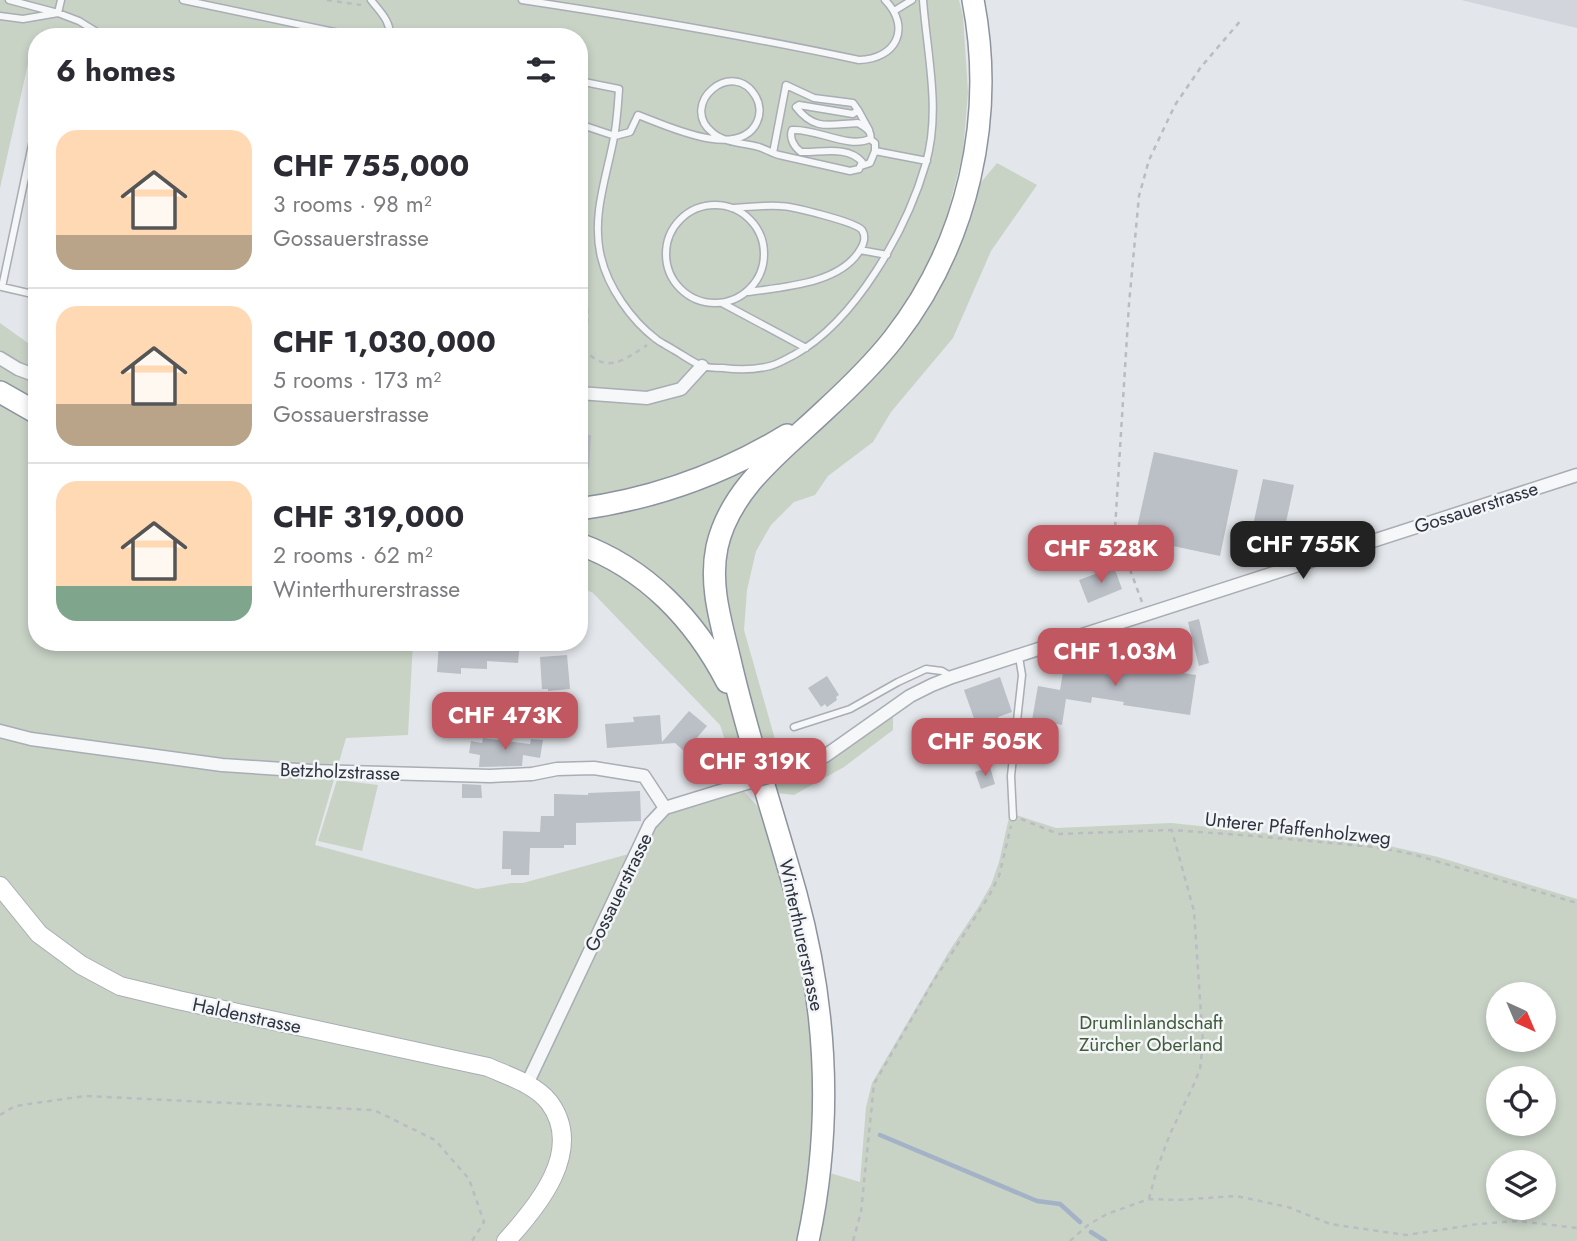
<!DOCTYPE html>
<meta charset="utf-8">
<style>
body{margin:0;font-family:Jost,sans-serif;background:#f7f7f7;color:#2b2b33;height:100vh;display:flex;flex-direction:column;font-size:26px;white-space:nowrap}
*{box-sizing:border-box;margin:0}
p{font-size:23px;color:#7c7c81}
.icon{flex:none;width:38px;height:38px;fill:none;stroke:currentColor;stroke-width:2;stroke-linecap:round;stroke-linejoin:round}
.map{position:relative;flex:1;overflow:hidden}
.side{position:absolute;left:28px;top:28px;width:560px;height:623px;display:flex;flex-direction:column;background:#fff;border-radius:28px;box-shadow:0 4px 10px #0003}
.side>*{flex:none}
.needle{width:46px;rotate:136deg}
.tools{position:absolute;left:1486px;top:982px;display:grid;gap:14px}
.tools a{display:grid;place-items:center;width:70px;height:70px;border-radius:50%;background:#fff;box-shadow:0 4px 10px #0003;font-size:35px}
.price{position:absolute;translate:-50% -60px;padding:0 16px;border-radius:14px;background:#c05761;color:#fff;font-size:23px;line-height:46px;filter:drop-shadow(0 2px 4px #0008)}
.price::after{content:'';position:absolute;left:50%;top:42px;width:21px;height:16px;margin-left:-10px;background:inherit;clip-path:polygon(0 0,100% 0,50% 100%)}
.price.selected{background:#222;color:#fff}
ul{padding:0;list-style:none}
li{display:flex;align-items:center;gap:21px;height:175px;padding:0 28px}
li+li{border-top:2px solid #e1e1e2}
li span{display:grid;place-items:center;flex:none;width:196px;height:140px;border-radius:21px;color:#555}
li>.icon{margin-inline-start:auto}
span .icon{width:84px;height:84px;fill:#fffc;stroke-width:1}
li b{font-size:30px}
h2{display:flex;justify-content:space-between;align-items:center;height:84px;padding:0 28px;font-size:30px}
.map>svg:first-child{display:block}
.built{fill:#d2d5dc}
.green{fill:#c8d3c6;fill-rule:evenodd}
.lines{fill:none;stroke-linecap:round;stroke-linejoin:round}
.stream{stroke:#a3b2c6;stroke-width:4.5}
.building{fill:#bbbfc6}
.lane-casing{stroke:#a9adb4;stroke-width:9}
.street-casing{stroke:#a9adb4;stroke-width:15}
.secondary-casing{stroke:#a9adb4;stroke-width:20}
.highway-casing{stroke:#8c939f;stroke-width:24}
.path{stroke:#babcc2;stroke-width:2.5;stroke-dasharray:5 5;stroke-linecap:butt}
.lane{stroke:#f6f7f9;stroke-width:6}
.street{stroke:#f6f7f9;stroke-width:12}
.secondary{stroke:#fff;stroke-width:18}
.highway{stroke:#fff;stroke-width:21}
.street-bridge-casing{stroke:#a9adb4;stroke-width:15;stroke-linecap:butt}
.street-bridge{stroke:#f6f7f9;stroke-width:12}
.labels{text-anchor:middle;stroke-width:5;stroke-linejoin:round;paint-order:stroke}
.street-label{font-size:19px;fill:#2d3340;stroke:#f3f5f7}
.park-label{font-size:19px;fill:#405b3c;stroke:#f3f5f7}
</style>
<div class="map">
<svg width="1577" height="1241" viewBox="0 0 1577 1241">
<rect width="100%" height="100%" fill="#e3e6ea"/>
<!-- built -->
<path class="built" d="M1461,0H1577V28Z"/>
<!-- green -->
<path class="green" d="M0,0H959L963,16L968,92L963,153L944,227L997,163L1037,185L991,251L953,338L891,412L873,442L828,476L815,495L794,502L771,525L756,551L747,590L744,630L784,771L825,756L893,708V730L844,767L794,795L742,789L758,807L802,920L820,1170L860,1182L866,1107L872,1083L948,953L979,906L991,885L999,862L1010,813L1056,828L1171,823L1385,845L1438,857L1577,899V1241H0V323L28,343L37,347V642H413L408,735L346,738L315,845L477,889L511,883H523L636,852L665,808L741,788L720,725L593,593L579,586V37H37V56L30,55L0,188ZM1498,994H1544V1040H1498ZM1498,1078H1544V1124H1498ZM1498,1162H1544V1208H1498Z
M337,780L378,785L362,851L318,841Z"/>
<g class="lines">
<!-- stream -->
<path class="stream" d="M880,1135L1037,1201L1060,1204L1080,1222
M1091,1232L1105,1241"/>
</g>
<!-- building -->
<path class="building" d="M579,434L591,435L589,469H579Z
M1154,452L1238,470L1220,556L1173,546L1172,549L1134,541Z
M1263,479L1294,485L1282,541L1251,535Z
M1114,567L1122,589L1088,603L1079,580Z
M1199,619L1209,663L1199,666L1188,622Z
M439,642H520L518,663L487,661V669L461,668V674L437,672Z
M567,655L570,689L548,691V689H542L540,657Z
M1066,655L1129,666L1130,665L1196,675L1190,715L1123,705L1124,702L1092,697L1091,703L1066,699L1062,725L1032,720L1038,686L1060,690Z
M827,676L839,695L836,697L837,700L827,707L825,704L821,707L808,688Z
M1000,677L1012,712L998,717L999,719L987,724L985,721L976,724L964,690Z
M689,711L707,726L685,752L675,743L607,748L605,724L634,722L633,717L660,715L662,742Z
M483,738L530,744L531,739L543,740L540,758L523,755L522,766L479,767L480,755L469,753L471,741L482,743Z
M990,767L995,784L981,789L975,772Z
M462,784L481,785L482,798H462Z
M640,791L641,821L576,823V845H564V848H530L529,875H511V869H502L503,831L540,832L541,816H554V794L588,795V793Z"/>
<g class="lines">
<defs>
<path id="lane" d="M9,0L58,13L61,0
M183,0L358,37
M371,0C380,12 391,21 390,37
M522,0C635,17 747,36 859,60C896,59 912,28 885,0
M894,11L912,0
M0,16L23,19L58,13L79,21L105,37
M579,81L619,89C618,105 617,121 614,137C607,176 591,216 601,257C608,287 631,320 656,339C661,343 668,346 674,350C683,355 692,362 702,366C708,368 716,368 723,368C738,370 754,370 770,366C778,364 786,359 794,355C856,321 907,229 926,163C941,110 927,54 923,0
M858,110L869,130
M37,121L2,287L37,295
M579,124L615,136L630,132L638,115C665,125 739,161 757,122C761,114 760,104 756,97C733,56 677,105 713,133C725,143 744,143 759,147C765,149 772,153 779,155L850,171L859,169L862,162C848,145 820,153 801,152C794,147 789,138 792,130C816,128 848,149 870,139C873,131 864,127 858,123C831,124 815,132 796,107L799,105L853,114L858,110L853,103L814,98L786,85L773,153
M875,151L927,161
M861,166L870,163L875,151V143L870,139
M666 254a49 49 0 1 1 98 0a49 49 0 1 1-98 0Z
M732,208C748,207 764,205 780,206C791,206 856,222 862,230C866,236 864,244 860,250C840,284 783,287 748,292
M860,250L887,255
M722,303L806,348
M794,727L850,709L898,682L926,669L942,671L952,677
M1013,817L1011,776L1022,675L1019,657"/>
<path id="street" d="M0,358L18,369L37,376
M579,393L647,398L681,389L702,366
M0,731L31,739L222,765L312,771L490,776L532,774L557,769L594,768L644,776L665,808
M784,772L825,756L910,696L932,685L952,677L1577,475
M527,1084L650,824L665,808L717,792"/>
<path id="secondary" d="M0,886L39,934L81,965L120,986L178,1000L488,1067C508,1076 535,1084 549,1102C585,1150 538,1206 506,1241"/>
<path id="highway" d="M0,392L37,413
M579,509C653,499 723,474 787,435
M579,544C646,568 695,620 727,682
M808,1241C833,1125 827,1008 796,894C774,815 748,739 730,660C721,622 709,585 717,547C730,488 783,450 824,411C849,388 873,365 894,338C968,243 996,118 973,0"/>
</defs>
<!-- lane casing -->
<use href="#lane" class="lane-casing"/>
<!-- street casing -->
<use href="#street" class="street-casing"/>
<!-- secondary casing -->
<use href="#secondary" class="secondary-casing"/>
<!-- highway casing -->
<use href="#highway" class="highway-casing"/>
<!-- path -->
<path class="path" d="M327,0L361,5
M579,259L588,315L584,349C607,375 624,360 647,345
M1142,602L1115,529L1129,304L1139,196L1149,160L1175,105L1201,67L1242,19
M1021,819L1058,834L1172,830L1254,836L1375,847L1412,854L1577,903
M0,1115L15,1106L85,1096L374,1110L435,1140L469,1179L484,1222L472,1241
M1149,1199L1157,1169L1170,1134L1194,1084L1200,1069L1203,1043L1194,911L1172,831
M853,1241L861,1212L874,1084L933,982L989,896L999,876L1011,826
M1070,1241L1088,1225L1107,1214L1149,1199L1177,1200L1236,1196L1288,1207L1330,1224L1406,1235L1478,1224L1518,1221L1577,1228"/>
<!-- lane -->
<use href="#lane" class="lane"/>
<!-- street -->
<use href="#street" class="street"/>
<!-- secondary -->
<use href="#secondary" class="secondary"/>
<!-- highway -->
<use href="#highway" class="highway"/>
<defs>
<path id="street-bridge" d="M717,792L784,772"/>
</defs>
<!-- street-bridge casing -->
<use href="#street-bridge" class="street-bridge-casing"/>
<!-- street-bridge -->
<use href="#street-bridge" class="street-bridge"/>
</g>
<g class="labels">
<!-- street labels -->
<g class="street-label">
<text transform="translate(1476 507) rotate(-18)" y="7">Gossauerstrasse</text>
<text transform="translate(340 771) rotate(2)" y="7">Betzholzstrasse</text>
<text transform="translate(1298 828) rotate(6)" y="7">Unterer Pfaffenholzweg</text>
<text transform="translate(618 892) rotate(-64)" y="7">Gossauerstrasse</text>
<text transform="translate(802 935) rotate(78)" y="7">Winterthurerstrasse</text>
<text transform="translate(247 1015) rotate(12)" y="7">Haldenstrasse</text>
</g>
<!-- park labels -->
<g class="park-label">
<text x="1151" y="1029">Drumlinlandschaft<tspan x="1151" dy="22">Zürcher Oberland</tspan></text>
</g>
</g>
</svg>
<div class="tools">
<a><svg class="needle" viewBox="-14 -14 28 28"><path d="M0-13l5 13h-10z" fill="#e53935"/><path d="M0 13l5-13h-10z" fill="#7c7c81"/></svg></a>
<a><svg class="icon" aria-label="locate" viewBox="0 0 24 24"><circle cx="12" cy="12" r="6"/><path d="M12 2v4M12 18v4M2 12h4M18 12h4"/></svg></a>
<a><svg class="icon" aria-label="layers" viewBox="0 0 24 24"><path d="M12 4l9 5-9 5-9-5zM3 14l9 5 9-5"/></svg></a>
</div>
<b class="price selected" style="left:1303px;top:581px">CHF 755K</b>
<b class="price" style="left:1101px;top:585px">CHF 528K</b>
<b class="price" style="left:1115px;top:688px">CHF 1.03M</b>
<b class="price" style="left:505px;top:752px">CHF 473K</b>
<b class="price" style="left:985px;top:778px">CHF 505K</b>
<b class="price" style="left:755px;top:798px">CHF 319K</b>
<section class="side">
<h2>6 homes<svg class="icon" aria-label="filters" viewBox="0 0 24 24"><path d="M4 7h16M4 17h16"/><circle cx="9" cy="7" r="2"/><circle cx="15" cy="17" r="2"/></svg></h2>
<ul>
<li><span style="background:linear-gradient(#ffd9b3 75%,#b9a48a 0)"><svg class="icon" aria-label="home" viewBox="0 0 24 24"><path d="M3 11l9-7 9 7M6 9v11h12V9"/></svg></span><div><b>CHF 755,000</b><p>3 rooms · 98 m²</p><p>Gossauerstrasse</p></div></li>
<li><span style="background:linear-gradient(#ffd9b3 70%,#b9a48a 0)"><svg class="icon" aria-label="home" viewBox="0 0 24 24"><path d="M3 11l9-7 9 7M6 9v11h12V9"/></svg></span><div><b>CHF 1,030,000</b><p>5 rooms · 173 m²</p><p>Gossauerstrasse</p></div></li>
<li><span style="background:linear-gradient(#ffd9b3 75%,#7fa58c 0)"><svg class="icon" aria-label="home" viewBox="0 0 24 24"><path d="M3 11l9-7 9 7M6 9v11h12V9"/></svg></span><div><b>CHF 319,000</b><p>2 rooms · 62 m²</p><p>Winterthurerstrasse</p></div></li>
</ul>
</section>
</div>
